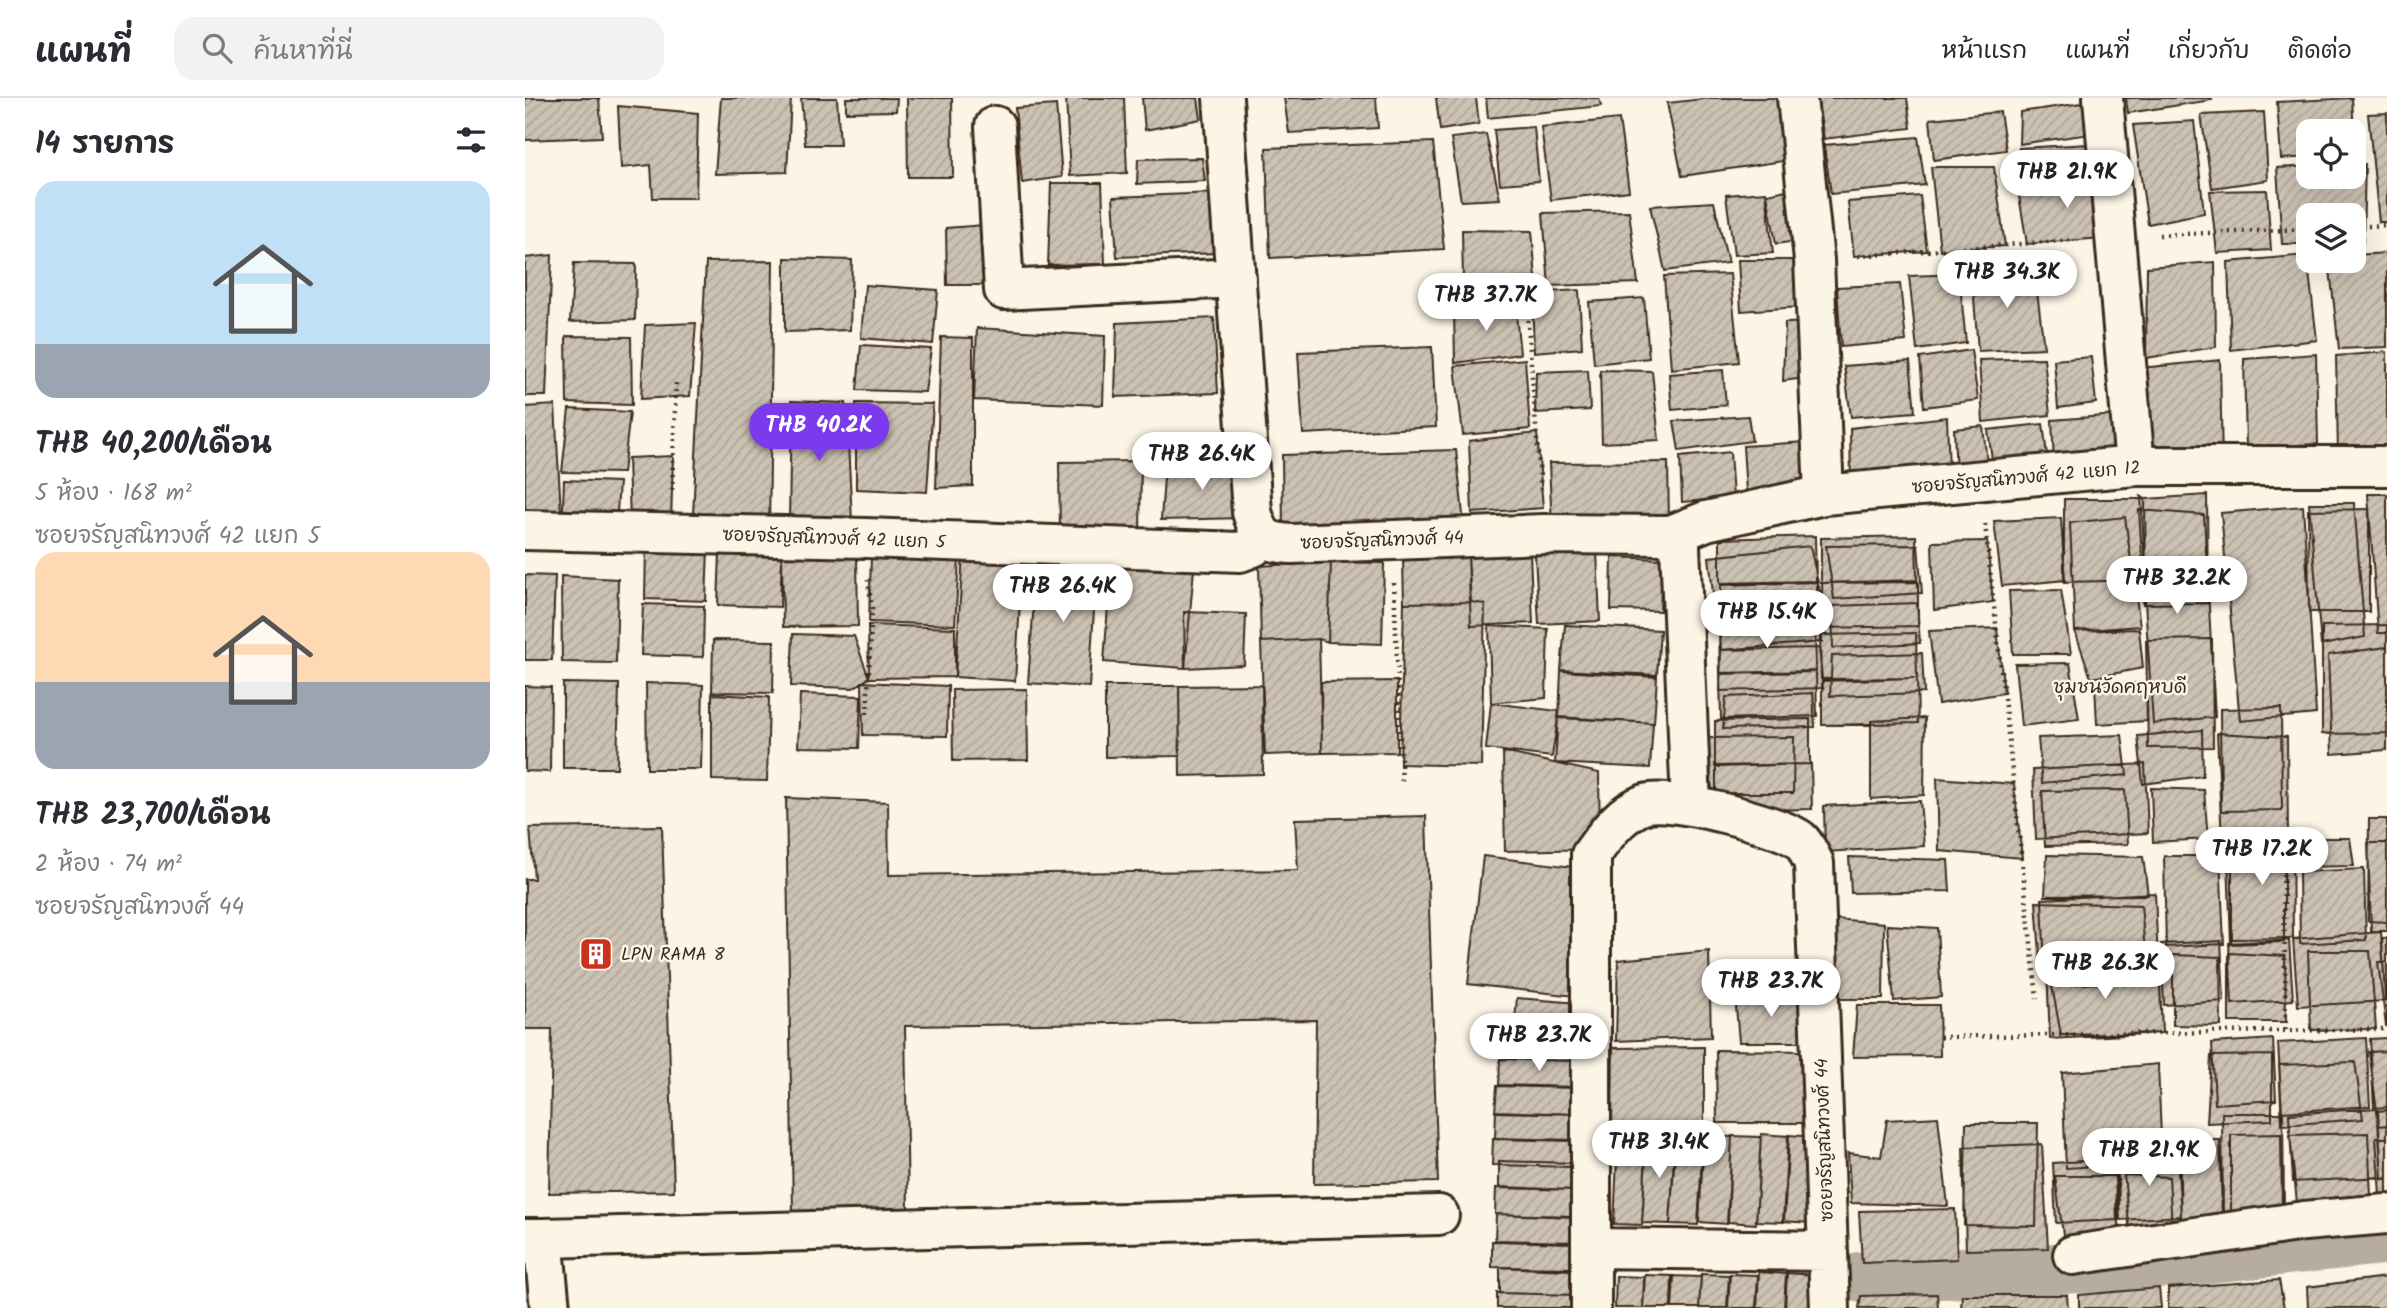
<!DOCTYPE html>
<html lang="th">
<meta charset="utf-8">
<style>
body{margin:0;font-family:Kalam,"Playpen Sans Thai",sans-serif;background:#f2f2f3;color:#2b2b33;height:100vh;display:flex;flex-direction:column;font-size:26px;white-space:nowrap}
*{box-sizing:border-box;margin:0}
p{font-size:23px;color:#7c7c81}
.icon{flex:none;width:38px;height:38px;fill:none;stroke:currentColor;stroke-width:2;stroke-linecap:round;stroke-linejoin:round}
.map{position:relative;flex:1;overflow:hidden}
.sheet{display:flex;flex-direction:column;background:#fff;width:525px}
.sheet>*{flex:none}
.tools{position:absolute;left:1771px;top:21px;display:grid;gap:14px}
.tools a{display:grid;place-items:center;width:70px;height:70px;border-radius:14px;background:#fff;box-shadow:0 7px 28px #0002;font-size:35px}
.price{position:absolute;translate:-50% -60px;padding:0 16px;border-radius:24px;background:#fff;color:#222;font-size:23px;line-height:46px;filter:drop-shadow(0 2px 4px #0008)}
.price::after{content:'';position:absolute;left:50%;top:42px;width:21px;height:16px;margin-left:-10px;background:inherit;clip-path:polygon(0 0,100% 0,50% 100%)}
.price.active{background:#7c3aed;color:#fff}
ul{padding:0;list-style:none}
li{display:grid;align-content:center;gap:14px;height:371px;padding:0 35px}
li span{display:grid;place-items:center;height:217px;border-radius:21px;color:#555}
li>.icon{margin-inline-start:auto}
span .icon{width:126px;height:126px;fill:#fffc;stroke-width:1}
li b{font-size:30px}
h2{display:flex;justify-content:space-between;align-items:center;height:84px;padding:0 35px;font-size:30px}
header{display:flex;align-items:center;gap:42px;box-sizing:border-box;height:98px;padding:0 35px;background:#fff;border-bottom:2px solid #e1e1e2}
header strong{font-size:33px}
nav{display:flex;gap:38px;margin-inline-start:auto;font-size:24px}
.search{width:490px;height:63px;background:#f2f2f3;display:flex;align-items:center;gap:18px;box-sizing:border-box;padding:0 24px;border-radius:21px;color:#7c7c81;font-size:26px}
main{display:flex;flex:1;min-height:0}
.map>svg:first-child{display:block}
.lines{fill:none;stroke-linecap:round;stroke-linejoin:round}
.canal{stroke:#b7ad9e;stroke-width:51}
.building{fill:url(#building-hatch);stroke:#3b2a1e;stroke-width:2}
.minor-casing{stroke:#3b2a1e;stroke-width:44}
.path{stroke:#3b2a1e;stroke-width:4.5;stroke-dasharray:2 5;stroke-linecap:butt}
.minor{stroke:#fcf5e5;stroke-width:38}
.labels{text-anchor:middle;stroke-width:5;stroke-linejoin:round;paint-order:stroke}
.street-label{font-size:18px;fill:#3b2a1e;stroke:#fcf5e5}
.poi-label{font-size:18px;fill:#3b2a1e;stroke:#fcf5e5;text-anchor:start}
.neighbourhood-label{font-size:19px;fill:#3b2a1e;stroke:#fcf5e5}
</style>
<header>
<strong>แผนที่</strong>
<div class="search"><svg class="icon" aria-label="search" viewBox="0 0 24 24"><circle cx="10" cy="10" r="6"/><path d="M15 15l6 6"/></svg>ค้นหาที่นี่</div>
<nav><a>หน้าแรก</a><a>แผนที่</a><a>เกี่ยวกับ</a><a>ติดต่อ</a></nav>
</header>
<main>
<section class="sheet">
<h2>14 รายการ<svg class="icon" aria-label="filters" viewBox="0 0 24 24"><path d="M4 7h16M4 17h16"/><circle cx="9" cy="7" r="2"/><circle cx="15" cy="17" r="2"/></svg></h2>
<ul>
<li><span style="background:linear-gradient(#bfe0f5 75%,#9aa5b1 0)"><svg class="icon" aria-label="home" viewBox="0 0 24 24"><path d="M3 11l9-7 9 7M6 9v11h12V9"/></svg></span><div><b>THB 40,200/เดือน</b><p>5 ห้อง · 168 m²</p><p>ซอยจรัญสนิทวงศ์ 42 แยก 5</p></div></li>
<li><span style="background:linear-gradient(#ffd9b3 60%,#9aa5b1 0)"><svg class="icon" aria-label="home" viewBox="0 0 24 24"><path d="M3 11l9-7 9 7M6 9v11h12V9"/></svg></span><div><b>THB 23,700/เดือน</b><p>2 ห้อง · 74 m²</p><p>ซอยจรัญสนิทวงศ์ 44</p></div></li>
</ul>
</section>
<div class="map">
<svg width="1862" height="1210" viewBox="0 0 1862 1210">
<defs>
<pattern id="building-hatch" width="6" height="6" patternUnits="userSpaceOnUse" patternTransform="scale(1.75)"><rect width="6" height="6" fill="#ccc2b3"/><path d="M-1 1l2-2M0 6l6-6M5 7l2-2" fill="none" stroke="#b0a79a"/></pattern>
</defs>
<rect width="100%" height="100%" fill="#fcf5e5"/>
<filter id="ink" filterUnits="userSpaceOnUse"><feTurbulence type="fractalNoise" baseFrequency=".0143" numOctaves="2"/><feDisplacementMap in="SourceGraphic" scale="14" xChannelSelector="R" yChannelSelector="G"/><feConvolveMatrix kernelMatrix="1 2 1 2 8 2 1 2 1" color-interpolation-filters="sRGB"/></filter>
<g filter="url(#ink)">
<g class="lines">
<!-- canal -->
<path class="canal" d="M1336,1179L1613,1167L1862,1141"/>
</g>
<!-- building -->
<path class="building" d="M0,0H74L77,39L0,42Z
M196,0H266L262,74L190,76Z
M276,0H312L315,47H280Z
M321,0H372L371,13L321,14Z
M382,0H427L428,79H383Z
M541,0H599L602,75L545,78Z
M617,0H673L676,21L620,32Z
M759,0H851L853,30L764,35Z
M911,0H951L954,26L915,32Z
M961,0H1074L1076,8L963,20Z
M1187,0H1272L1278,60L1157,78L1142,5Z
M1292,0H1382L1386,30L1299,41Z
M1601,0H1687V2L1603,15Z
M1827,0L1830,55L1829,33H1783V59L1756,61L1752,4Z
M1578,2L1580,34L1494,46L1495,14Z
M531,7L537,79L497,85L490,10Z
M93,8L173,15L171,100H128L126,67L96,70Z
M1475,14L1481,52L1409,62L1405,21Z
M1739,14L1743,82L1687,90L1676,17Z
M1862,15V124H1854L1843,16Z
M1094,21L1104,93L1026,102L1016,29Z
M1669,23L1679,115L1623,126L1608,27Z
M1009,29L1014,83L975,86L969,32Z
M961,36L975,101L936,103L926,40Z
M1393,39L1400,87L1306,96L1299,47Z
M908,44L919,151L745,160L741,50Z
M1582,45L1585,77L1495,84L1494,50Z
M677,60L680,83L612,86L613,61Z
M1829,66H1840L1838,145H1829V117H1783V146H1757L1752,70L1783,68V79H1829Z
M1406,69H1469L1480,148L1415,152Z
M1585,77L1590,139L1502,146L1492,86Z
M526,85H577L580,166L523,167Z
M1281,88L1287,141L1251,146L1242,96Z
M1742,92L1746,152L1692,155L1685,93Z
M1241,94L1248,155L1209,157L1201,97Z
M690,95L693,155L592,159L588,99Z
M1395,98L1402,153L1329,158L1323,104Z
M1189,104L1203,165L1140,173L1125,108Z
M1104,113L1113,185L1024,188L1018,115Z
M459,127V187H422L421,130Z
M937,132L1007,133L1011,180L938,183Z
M1862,155V249L1814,251L1804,163H1829V157Z
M27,157L21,298H0V160Z
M1782,157L1792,242L1706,252L1703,164Z
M260,160L327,162L325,232L260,234Z
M1213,162H1289L1291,208L1216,213Z
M248,163L244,432L167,436L181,164Z
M1690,164L1691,249L1621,260L1622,169Z
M49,165L111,166L110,222L45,224Z
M1509,169L1519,250L1453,253L1447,173Z
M1205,176L1214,264L1146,271L1139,178Z
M1434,176L1441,245L1392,252L1384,178Z
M1375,186L1381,243L1316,249L1312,189Z
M340,187L413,192L408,246L336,240Z
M1054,192L1057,250L1009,254L1007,195Z
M1119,200L1124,260L1069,266L1064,204Z
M990,206L995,256L930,265L929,211Z
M689,220L693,295L590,299L592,225Z
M1306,224L1314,275L1258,283L1260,225Z
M171,225L165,298L116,301L120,227Z
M452,230L580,238L578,307L449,302Z
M41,238L106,239L107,307L42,305Z
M416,239L448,240V388L411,390Z
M336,247L406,251L400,294L332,292Z
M907,249L911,329L778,336L773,254Z
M1446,252L1453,302L1399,309L1395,260Z
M1862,254V354L1813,355L1811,258Z
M1791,256L1793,346L1721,349L1719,261Z
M1566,259L1571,305L1533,310L1529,262Z
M1519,260L1525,317L1458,324L1454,262Z
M1000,261L1005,331L938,337L930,268Z
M1695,262L1697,368H1629L1616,270Z
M1385,263L1390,314L1326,319L1319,268Z
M1063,272L1065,312L1010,315L1011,274Z
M1075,272L1127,273L1134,342L1077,345Z
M1198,272L1201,307L1147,312L1144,276Z
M266,303L321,305L327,423L264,425Z
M331,305L408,306L402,394L331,391Z
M30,307L37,433L0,432V309Z
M44,311L105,314L98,375L37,374Z
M1605,316V359L1529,367L1527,322Z
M1223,318L1227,343L1154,353L1149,323Z
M1422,319L1424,374L1326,384L1325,330Z
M1518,326L1524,372L1469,376L1463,332Z
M1458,328L1463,374L1431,378L1429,331Z
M1012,335L1018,410L947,415L944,343Z
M1297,343L1299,386L1221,394L1218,348Z
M931,352L939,426L758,432L757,357Z
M1205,354L1208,400L1157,404L1155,359Z
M148,358L146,425H105L103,360Z
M616,363L615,439L535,438L534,364Z
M1143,364L1144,426L1027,429L1024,365Z
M640,365L715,366L719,420L636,422Z
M39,382L94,384L91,429L37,433Z
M1843,396H1862V535H1853Z
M1682,397L1683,505L1618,506L1621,482L1616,398L1620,401Z
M1539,401H1620L1621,482L1539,484Z
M1784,405H1829L1840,539L1796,547Z
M1778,408L1791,616L1715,623L1696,415Z
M1844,411V514H1784L1783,412Z
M1614,412L1679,417L1690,619L1628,626Z
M1600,419L1615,528L1550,533L1545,425Z
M1536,420L1540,482L1477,488L1469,423Z
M1290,438L1291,483L1195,485V441Z
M1391,438L1392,482L1296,485V440Z
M1462,443L1468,504L1409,512L1407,444Z
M1393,447L1397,495L1309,501L1301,448Z
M1285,448L1296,498L1189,505L1184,459Z
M121,449L183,451L181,503L120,501Z
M1072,453L1075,523L1014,526L1010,457Z
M195,455L257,458L255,509L193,507Z
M1005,455L1008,525L946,528L943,458Z
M438,456L498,460L490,583L430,579Z
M332,457L333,528L258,529L257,458Z
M943,458L946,504L879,505L878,461Z
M346,459L434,462L430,527L344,524Z
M1087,459L1137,461L1135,513L1086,512Z
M512,462L572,466L564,589L503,585Z
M806,464L803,544L794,541L736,544L734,468Z
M806,464L859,465L857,546L803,544Z
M586,465L669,471L660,570L579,564Z
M0,477L30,478L27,562H0Z
M36,478L93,481L91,565L37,564Z
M1292,484L1293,529L1197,530L1196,487Z
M1393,484V528L1298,530L1297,485Z
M1536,492L1546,556H1488L1484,493Z
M946,504L960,506L956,668L875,666L879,505Z
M1392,505L1395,545L1308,550L1307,508Z
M118,506L179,508L178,559L116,557Z
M1296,508L1297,544L1196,552L1194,513Z
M659,514L721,516L719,567L660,570Z
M343,527L430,530V579L344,580Z
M1040,527L1135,532L1132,577L1036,572Z
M1862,527V635L1797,636V528Z
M964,528L1023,531L1021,600L966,605Z
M1290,529L1291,573L1195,575L1194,531Z
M1472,530L1479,595L1413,606L1404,533Z
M1614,531L1618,570L1566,580L1550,533Z
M1391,535L1392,580L1296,581L1295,537Z
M268,536L329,538L344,580L328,590L266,588Z
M794,541L797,655L740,657L736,544Z
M1687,541L1688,649L1623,650L1621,542Z
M188,542L249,543L248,595L187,594Z
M1862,549V652L1807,656L1803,557Z
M1294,550L1298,590L1195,593L1196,552Z
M1397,555L1399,595L1305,598L1307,558Z
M1545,565L1554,621L1496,628L1490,566Z
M1036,573L1132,579L1129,625L1034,620Z
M1291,574L1292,618L1196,621L1195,576Z
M1392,580L1393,625L1297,627V583Z
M872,583V654L797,655L796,584Z
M337,584L423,588L422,638L338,637Z
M38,585L94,586L92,670H38Z
M121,585L178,587L176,671H122Z
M1621,585L1622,623L1572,626L1570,587Z
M737,587L738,676L655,678L654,588Z
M0,588L26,589L25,674L0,673Z
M580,588H654L655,658L580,659Z
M502,591L503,662L428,663L427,592Z
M1288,595L1290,629L1198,631L1201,599Z
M187,596L244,599L242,683L187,682Z
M275,596L336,598L334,650L273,649Z
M966,605L1034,613L1027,659L961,651Z
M1756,610L1757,712L1696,713L1695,611Z
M1033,619L1128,625L1125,670L1030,665Z
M1400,620L1399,697L1346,701V623Z
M1285,621V666L1190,668V623Z
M1677,632L1678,678L1618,686L1613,638Z
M1692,635L1762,639L1763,740L1697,744Z
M1597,637L1602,677L1517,685L1513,640Z
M1269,639L1268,695H1187L1183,640Z
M978,654L1074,675L1075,751L980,753Z
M1286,666L1287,711L1191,713V669Z
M1620,666L1623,735L1511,741L1508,672Z
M1412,680L1489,686L1497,760L1414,753Z
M1626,690L1679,692L1683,741L1628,744Z
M1600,692L1603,746L1520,748L1517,693Z
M261,700L363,704L364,777L773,772L770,721L901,718L913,1084L789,1086L791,922L380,928L383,1111L268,1114Z
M1395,703L1399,748L1300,754L1299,708Z
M1844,721H1862V824L1843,823Z
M137,728L149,1093L24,1095L27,931H0V781H9L5,730Z
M1767,737L1768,840L1707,841V738Z
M1775,740H1825L1829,768L1776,769Z
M1843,745H1862V833H1846Z
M1522,757L1618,759L1623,797L1520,798Z
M958,758L1065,771L1050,898L943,886Z
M1639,758H1695L1699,846L1641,849Z
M1324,759L1423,762L1425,793L1326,795Z
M1703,760H1759V844L1706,846Z
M1839,771L1841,842L1775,846L1774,774Z
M1630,795L1633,864L1520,870L1517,801Z
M1511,804L1616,807L1621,865L1516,870Z
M1308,821L1359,825L1358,901H1308Z
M1362,827L1412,830L1416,899L1369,903Z
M1856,834L1861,903L1773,908L1768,841Z
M1857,840H1862V901H1860Z
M1764,842L1768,902L1707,906L1704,845Z
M1696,843L1699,903L1639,907L1636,846Z
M1184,853L1186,939L1091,943L1093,862Z
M1783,853H1845L1851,931L1786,932Z
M1704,855L1760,858L1761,924H1704Z
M1648,857L1695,859L1696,928L1648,927Z
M1853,864H1862V928H1861Z
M1634,866L1637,935L1525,941L1522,872Z
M1635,881L1637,935L1536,937L1527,888Z
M1210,897L1280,901L1282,944H1214Z
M992,900L1066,906L1060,961L987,955Z
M1332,907H1414L1415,958L1328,959Z
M1841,940L1845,1008L1757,1014L1753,945Z
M1862,940V1009L1849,1010L1845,941Z
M1748,941L1751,1002L1690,1006L1687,945Z
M1179,949V1029L1087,1030L1088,950Z
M1191,952L1279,953L1281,1025H1192Z
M1862,953V1027L1854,1028L1844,954Z
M1747,957V1022L1682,1025L1686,958Z
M975,961L1054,963L1053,989L974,987Z
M1830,964L1838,1021L1757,1027L1754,967Z
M1633,966L1637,1064L1541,1070L1537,975Z
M972,988L1050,990V1016L970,1014Z
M1852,1010L1857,1079L1768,1084L1764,1016Z
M1862,1012V1080L1857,1081L1853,1013Z
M971,1013L1051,1016L1050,1042L970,1040Z
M1697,1015H1758L1759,1116L1698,1117Z
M1413,1019L1423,1108L1326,1105L1323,1055L1356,1059L1362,1022Z
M1441,1025H1513L1511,1128L1439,1127Z
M1843,1035L1846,1098L1772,1105L1765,1037Z
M1236,1036L1264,1038L1259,1124L1231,1123Z
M1756,1036L1757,1113L1706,1119V1037Z
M1263,1037L1292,1039L1286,1125L1258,1123Z
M1122,1038L1151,1040L1145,1126L1117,1125Z
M1179,1038L1207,1039L1202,1126L1174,1124Z
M1207,1038L1236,1039L1231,1126L1203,1124Z
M1093,1040L1122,1041L1117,1127L1089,1126Z
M1150,1040L1178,1041L1173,1127L1145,1126Z
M1851,1040H1862V1097H1855Z
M968,1041L1047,1043L1046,1069L967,1067Z
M1654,1042H1695L1697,1121L1656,1123Z
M1517,1046L1523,1150L1441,1152L1438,1049Z
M1652,1058L1656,1118L1595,1122L1592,1061Z
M1589,1061L1592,1122L1531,1125L1528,1065Z
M974,1063L1053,1065L1052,1092L974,1089Z
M1599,1077L1644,1079L1647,1131L1605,1136Z
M1530,1078H1591L1595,1140L1539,1144Z
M971,1090L1050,1092L1049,1119L970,1116Z
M1430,1111L1432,1161L1337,1165L1334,1113Z
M971,1116L1050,1118L1048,1144L970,1142Z
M967,1143L1046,1145V1172L967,1169Z
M975,1169L1055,1170L1054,1197L975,1195Z
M1234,1174L1262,1176L1260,1210H1232Z
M1261,1175L1290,1177L1287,1210H1259Z
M1176,1176L1204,1177L1202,1210H1174Z
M1205,1176L1233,1177L1231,1210H1203Z
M1120,1177L1149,1178L1147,1210H1118Z
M1091,1178L1119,1179L1118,1210H1090Z
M1147,1178L1176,1179L1174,1210H1146Z
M1862,1179V1210H1783L1782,1189Z
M1754,1182L1759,1210H1643V1190Z
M1634,1190L1636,1210H1554V1197Z
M972,1195L1051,1197V1210H972Z
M1412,1196L1413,1210H1334L1336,1198Z
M1437,1197H1542L1543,1210H1436Z"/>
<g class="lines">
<defs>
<path id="minor" d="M698,0L727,414C735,440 740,444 766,446L1019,436L1146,437L1155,448L1166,707
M1272,0L1289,162L1299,397
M1578,0L1610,368
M470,28L479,192L711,180
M0,432L341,440L715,454L728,449L738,439
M1146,437L1181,423L1299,397L1610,368H1862
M0,1140H18L25,1210
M18,1140L914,1117
M1067,1150L1303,1153
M1548,1157L1779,1123L1862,1116
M1066,1210V757C1081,736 1095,715 1120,706C1142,697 1256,727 1275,742C1281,747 1285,758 1289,765L1305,1210"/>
</defs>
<!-- minor casing -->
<use href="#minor" class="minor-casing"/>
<!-- path -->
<path class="path" d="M1829,129L1862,127
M1634,137L1783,131
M1333,158L1548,142
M1001,201L1016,393
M147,392L151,283
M1460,426L1512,900
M869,485L877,687
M342,616L347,510L343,482
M1758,748L1761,933
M1415,939L1862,931"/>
<!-- minor -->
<use href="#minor" class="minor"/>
</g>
</g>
<!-- icons -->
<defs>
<symbol id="building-square" viewBox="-11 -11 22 22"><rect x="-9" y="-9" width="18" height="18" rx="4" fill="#c8321e" stroke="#fcf5e5"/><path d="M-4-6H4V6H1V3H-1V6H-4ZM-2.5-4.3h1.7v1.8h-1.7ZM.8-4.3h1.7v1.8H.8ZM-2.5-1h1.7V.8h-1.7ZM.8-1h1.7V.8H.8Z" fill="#fff"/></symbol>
</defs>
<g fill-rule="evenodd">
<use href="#building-square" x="52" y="837" width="38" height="38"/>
</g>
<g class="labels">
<!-- street labels -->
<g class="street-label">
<text transform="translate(1501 379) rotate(-5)" y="6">ซอยจรัญสนิทวงศ์ 42 แยก 12</text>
<text transform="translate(309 440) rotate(2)" y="6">ซอยจรัญสนิทวงศ์ 42 แยก 5</text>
<text transform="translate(857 442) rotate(-2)" y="6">ซอยจรัญสนิทวงศ์ 44</text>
<text transform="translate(1299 1042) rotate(-92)" y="6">ซอยจรัญสนิทวงศ์ 44</text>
</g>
<!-- poi labels -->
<g class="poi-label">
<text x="96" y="862">LPN RAMA 8</text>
</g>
<!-- neighbourhood labels -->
<g class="neighbourhood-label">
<text x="1595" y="595">ชุมชนวัดคฤหบดี</text>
</g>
</g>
</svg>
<div class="tools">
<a><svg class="icon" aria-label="locate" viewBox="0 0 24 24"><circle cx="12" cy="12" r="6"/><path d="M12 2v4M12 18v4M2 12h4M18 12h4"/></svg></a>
<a><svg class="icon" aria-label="layers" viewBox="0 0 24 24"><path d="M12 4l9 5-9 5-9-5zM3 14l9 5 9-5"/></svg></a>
</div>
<b class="price" style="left:1542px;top:112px">THB 21.9K</b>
<b class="price" style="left:1482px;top:212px">THB 34.3K</b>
<b class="price" style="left:961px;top:235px">THB 37.7K</b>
<b class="price active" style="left:294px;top:365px">THB 40.2K</b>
<b class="price" style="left:677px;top:394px">THB 26.4K</b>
<b class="price" style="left:1652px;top:518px">THB 32.2K</b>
<b class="price" style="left:538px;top:526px">THB 26.4K</b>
<b class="price" style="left:1242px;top:552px">THB 15.4K</b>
<b class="price" style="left:1737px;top:789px">THB 17.2K</b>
<b class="price" style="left:1580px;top:903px">THB 26.3K</b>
<b class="price" style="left:1246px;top:921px">THB 23.7K</b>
<b class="price" style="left:1014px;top:975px">THB 23.7K</b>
<b class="price" style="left:1134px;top:1082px">THB 31.4K</b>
<b class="price" style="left:1624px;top:1090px">THB 21.9K</b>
</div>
</main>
